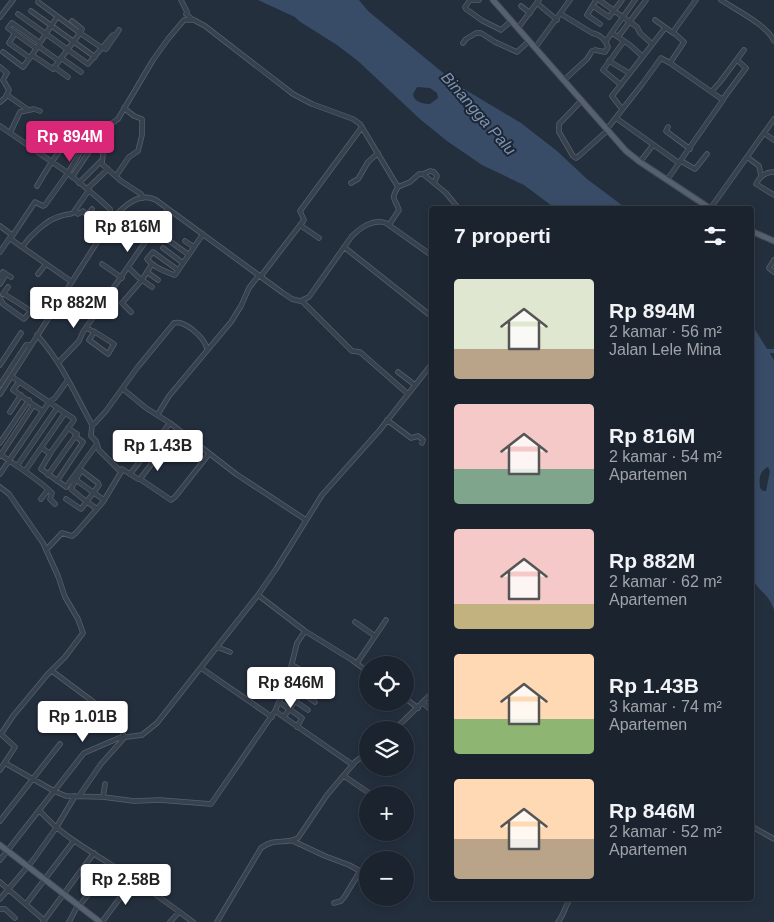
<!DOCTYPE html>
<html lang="id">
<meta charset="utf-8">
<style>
body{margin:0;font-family:Arial,sans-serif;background:#282f3a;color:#f1f3f6;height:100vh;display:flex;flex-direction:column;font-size:19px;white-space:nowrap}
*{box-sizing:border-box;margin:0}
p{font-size:16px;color:#a0a4aa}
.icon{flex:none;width:28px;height:28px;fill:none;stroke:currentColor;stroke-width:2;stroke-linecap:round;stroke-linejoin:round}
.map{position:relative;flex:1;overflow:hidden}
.side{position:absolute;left:429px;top:206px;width:325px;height:695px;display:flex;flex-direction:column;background:#1b232e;border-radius:5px;box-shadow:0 2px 8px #0003,0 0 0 1px #39404a}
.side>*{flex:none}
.tools{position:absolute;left:359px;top:656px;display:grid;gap:10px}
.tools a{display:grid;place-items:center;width:55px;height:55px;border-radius:50%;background:#1b232e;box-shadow:0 2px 8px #0003,0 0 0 1px #39404a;font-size:25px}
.price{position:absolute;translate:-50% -42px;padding:0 11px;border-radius:5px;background:#fff;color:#222;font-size:16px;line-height:32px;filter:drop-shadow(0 1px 2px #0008)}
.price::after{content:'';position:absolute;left:50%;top:30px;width:15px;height:11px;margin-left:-8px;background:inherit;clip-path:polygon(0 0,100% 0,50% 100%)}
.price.on{background:#db2777;color:#fff}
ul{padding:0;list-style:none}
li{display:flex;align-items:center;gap:15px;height:125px;padding:0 25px}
li span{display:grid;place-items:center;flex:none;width:140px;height:100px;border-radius:5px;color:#555}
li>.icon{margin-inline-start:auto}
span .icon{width:60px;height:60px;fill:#fffc;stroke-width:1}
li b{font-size:21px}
h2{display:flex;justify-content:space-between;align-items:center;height:60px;padding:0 25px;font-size:21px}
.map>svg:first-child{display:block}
.water{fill:#394c67;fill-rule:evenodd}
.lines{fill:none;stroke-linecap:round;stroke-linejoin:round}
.river{stroke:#394c67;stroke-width:4}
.minor-casing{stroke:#565f6c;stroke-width:5.5}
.major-casing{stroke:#414a57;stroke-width:7}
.minor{stroke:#38414e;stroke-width:4}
.major{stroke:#56606e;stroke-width:5}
.labels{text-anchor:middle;stroke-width:4;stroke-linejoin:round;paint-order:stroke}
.water-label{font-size:16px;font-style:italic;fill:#7c92b1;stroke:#1d2633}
</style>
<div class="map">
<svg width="774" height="922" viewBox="0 0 774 922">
<rect width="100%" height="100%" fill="#242f3e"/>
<!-- water -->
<path class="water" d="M258,0H359L368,11L459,86L521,123L557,151L587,179L627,209H556L524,185L482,165L447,141L421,120L358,61L337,45L299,21L295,17ZM417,87L430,88L437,93L438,98L430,104C423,104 414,102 413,94Z
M751,323L774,360V610C768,592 758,592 751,576V454L754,440L751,426V396L755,389L751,364ZM768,467L770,471L766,491H763L760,488C759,480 759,471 768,467Z"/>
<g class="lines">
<!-- river -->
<path class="river" d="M764,351H774"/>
<defs>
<path id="minor" d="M181,0L187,12L186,14L192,19
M470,0L465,7L466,9L483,21L501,30L511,21
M473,0H479
M596,0L587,15L600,24
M599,0L637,27L640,33L652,44
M721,0C736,10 767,25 774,41
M537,3L557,20
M521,6L530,13
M593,6L609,17L622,0
M31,11L95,57
M18,14L46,34L47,32
M561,14L592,33C599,34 606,40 608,47L605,52L595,50L592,51L587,59L564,80
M0,17L13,0
M655,20L673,33
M72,21L82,29L80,33L102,48L106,49L119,30
M518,28L539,0
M15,33L8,28L12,23L40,43
M612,33L630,45L642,56
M46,34L88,64L113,35L116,34
M618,37L646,0
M606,41L635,0
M463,43L466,39L476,33H481L495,42L517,52L529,41
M38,46L59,61
M535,48L570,0
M3,52L23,67L32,55L53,69L80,33L38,2
M32,55L57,17
M30,58L9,43L15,33L36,48
M61,58L81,72
M609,61L629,73
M0,67L7,73L3,80L9,90L5,98L0,102
M54,67L68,77
M621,85L603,70L624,41
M712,91L720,82L744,50
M7,95L27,109
M723,99L746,68L737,60
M582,100L559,124V132L573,156L576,158L580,155L608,130
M622,109L612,96L665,28
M616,118L679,163
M0,126L68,173L99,199L110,209L112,219
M668,127L666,131L690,149
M607,129L643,83L661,58L670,63
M10,133L20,112L34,109L40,111
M764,133L774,140
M90,139L118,119L153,60L168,39L184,20H194L205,26L293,94L312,104L353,119L360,124L398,187C390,200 395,198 399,210L389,225
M747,157L759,166L761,176
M681,161L695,169L707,154
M640,162L653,145
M774,172C766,172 760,176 756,184L774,195
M423,174L430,171L434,172L437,176L434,183
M116,176L129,157L138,151L142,135V119L134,116L124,108
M72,177L91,149L85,144
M667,180L723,100L670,63L684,42L673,32L696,0
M79,183L101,161
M351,183L358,179L368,162L378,153
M37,186C44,174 64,139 77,135L90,139L103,153L102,164L121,181L141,194L143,198
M398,187L410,182L419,174H423L446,193L459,209
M87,189L108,169
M710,209L774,119
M75,211L78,214L83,211L93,222L104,232
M115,214L129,226L127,232
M87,215L92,209
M300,225L319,238
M0,226L12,235
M130,228L137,225L155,236L163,238L171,242L189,255
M185,241L194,247
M22,247C30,236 47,219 61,216C65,214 69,215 73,213L89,190
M344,247L431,316
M163,248L183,263
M0,252L11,236
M774,260L769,268L774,272
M102,264L122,278
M129,268L138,277L152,287
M178,270L153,252L147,259C154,268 165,271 174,275H175L203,234
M147,272L158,280
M38,274L46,264
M261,276L304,220L300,211L362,127
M0,277L3,272L6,274
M72,282L12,240L11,238L35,202L43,206L45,205L68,173L88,139
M0,284L6,274L11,277
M3,294L8,287
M4,294L31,311
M0,298L3,304L24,319L37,304L51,314
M302,301L352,351L360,352L408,394
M131,312L122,303L142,280L152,264
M86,328L95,332L114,344L108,354L89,340L93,334V332
M37,335C62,363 74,392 92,425L91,436L96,441L99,450L121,472L103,502L76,533L72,536L62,533L46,550
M59,362L79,341L83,332L168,209
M0,365L21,333
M398,372L415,385
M11,376L65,413L25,471
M19,382L13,390C24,397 32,405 43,411
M0,385L26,345H31
M123,389L146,408L170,423L236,474L306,520
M0,394L112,219C123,207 139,191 156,200L283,293L292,299L300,301L309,297L352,236C360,228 374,218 386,223L431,255
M10,412L21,395
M158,414L169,396L231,322L241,306L249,288L259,275
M387,420L411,438L418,436L423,440L422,443
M92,425L95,423L106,411L137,368L174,323C185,320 205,338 207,349
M0,443L29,400
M42,448L49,453L51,452L74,420L73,418L65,413
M51,452L41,469L66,487L97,444
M1,455C18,467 37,478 52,493L50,499L55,504
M0,456L33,406
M17,466L57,408
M120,470L122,469L138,479H140L178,429
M0,474L49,402L55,398L68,380
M130,474L170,423
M48,475L77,434L68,428
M140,479L171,500L175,497L209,454
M76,480L104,500
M57,481L83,442L75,436
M0,487L9,494L43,543L58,576L65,597L78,619L83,633L65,657L47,675L13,716L1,734
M41,499L48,490
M66,499L81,509C87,502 93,493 99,485L98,483L81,470L71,489C79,496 88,503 97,509
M258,595L305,631L352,660L368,672
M355,622L375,636
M217,647L230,652
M357,663L386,620
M292,665L329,686
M201,668L272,717
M52,671L119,721L122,724L123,737
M290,673L321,693
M287,683L315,702
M283,693L308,710
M405,698L418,708
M279,702L302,718L297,727
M423,703L431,710
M275,711L353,765
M284,717L312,676
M394,730L431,694
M0,733L15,747L0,770
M5,763L54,791L66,796L103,797L134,801L160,800L211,804L275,711L287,683L297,643L305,631
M344,776L372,795
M79,796L101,764L125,737
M103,797L105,784
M40,811C59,833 82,846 107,862C137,880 165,901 193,922
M0,821L60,744
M751,826L774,839
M293,841L325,856L349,865L360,871L345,896L341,901L334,903
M0,860L84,753L119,738L142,735L157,723L258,595L276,569L322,495L379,431L431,365
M0,882L44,920
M146,888L150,881L155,878L153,871
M0,899L34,859L56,828L75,796
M26,904L73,842
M79,906L95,886H104L115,877
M0,909H5L15,918
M43,922L94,853
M69,922L78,905
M102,922L134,879
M170,922L179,912
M217,922L261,848C275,837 285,845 298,838L327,795L355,762L368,752
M558,922C564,915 565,906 570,899"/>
<path id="major" d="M493,0L626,151L640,162L711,209
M751,231L774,241
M0,845L100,922"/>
</defs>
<!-- minor casing -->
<use href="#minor" class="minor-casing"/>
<!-- major casing -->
<use href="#major" class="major-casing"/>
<!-- minor -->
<use href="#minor" class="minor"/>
<!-- major -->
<use href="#major" class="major"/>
</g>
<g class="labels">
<!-- water labels -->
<g class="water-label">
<text transform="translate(479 113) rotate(49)" y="6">Binangga Palu</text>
</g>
</g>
</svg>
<div class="tools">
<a><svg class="icon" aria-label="locate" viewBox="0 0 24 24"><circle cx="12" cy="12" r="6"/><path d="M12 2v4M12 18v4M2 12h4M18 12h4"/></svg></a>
<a><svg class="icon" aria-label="layers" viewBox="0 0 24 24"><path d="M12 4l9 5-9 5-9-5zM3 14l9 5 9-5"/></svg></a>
<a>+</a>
<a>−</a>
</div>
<b class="price on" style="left:70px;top:163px">Rp 894M</b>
<b class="price" style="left:128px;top:253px">Rp 816M</b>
<b class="price" style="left:74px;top:329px">Rp 882M</b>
<b class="price" style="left:158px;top:472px">Rp 1.43B</b>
<b class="price" style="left:291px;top:709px">Rp 846M</b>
<b class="price" style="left:83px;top:743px">Rp 1.01B</b>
<b class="price" style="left:126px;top:906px">Rp 2.58B</b>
<section class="side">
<h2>7 properti<svg class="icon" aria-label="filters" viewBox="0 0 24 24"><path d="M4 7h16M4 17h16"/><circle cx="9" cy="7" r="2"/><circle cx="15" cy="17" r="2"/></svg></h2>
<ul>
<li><span style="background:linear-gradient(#dfe7d0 70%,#b9a48a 0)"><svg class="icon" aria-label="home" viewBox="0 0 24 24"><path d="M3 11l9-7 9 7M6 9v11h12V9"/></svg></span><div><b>Rp 894M</b><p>2 kamar · 56 m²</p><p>Jalan Lele Mina</p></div></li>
<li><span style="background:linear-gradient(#f6c9c9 65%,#7fa58c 0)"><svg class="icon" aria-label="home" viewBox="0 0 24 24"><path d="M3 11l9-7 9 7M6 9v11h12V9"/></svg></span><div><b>Rp 816M</b><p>2 kamar · 54 m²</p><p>Apartemen</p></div></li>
<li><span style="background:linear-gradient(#f6c9c9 75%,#c2b280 0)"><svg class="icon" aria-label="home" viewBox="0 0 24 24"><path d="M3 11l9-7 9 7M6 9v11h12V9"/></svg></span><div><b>Rp 882M</b><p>2 kamar · 62 m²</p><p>Apartemen</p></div></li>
<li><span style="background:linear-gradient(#ffd9b3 65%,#8fb573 0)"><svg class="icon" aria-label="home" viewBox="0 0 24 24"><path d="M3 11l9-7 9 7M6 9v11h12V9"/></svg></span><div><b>Rp 1.43B</b><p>3 kamar · 74 m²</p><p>Apartemen</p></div></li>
<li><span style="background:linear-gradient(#ffd9b3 60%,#b9a48a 0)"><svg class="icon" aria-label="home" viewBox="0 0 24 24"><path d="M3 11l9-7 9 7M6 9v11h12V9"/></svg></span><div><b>Rp 846M</b><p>2 kamar · 52 m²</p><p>Apartemen</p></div></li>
</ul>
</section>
</div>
